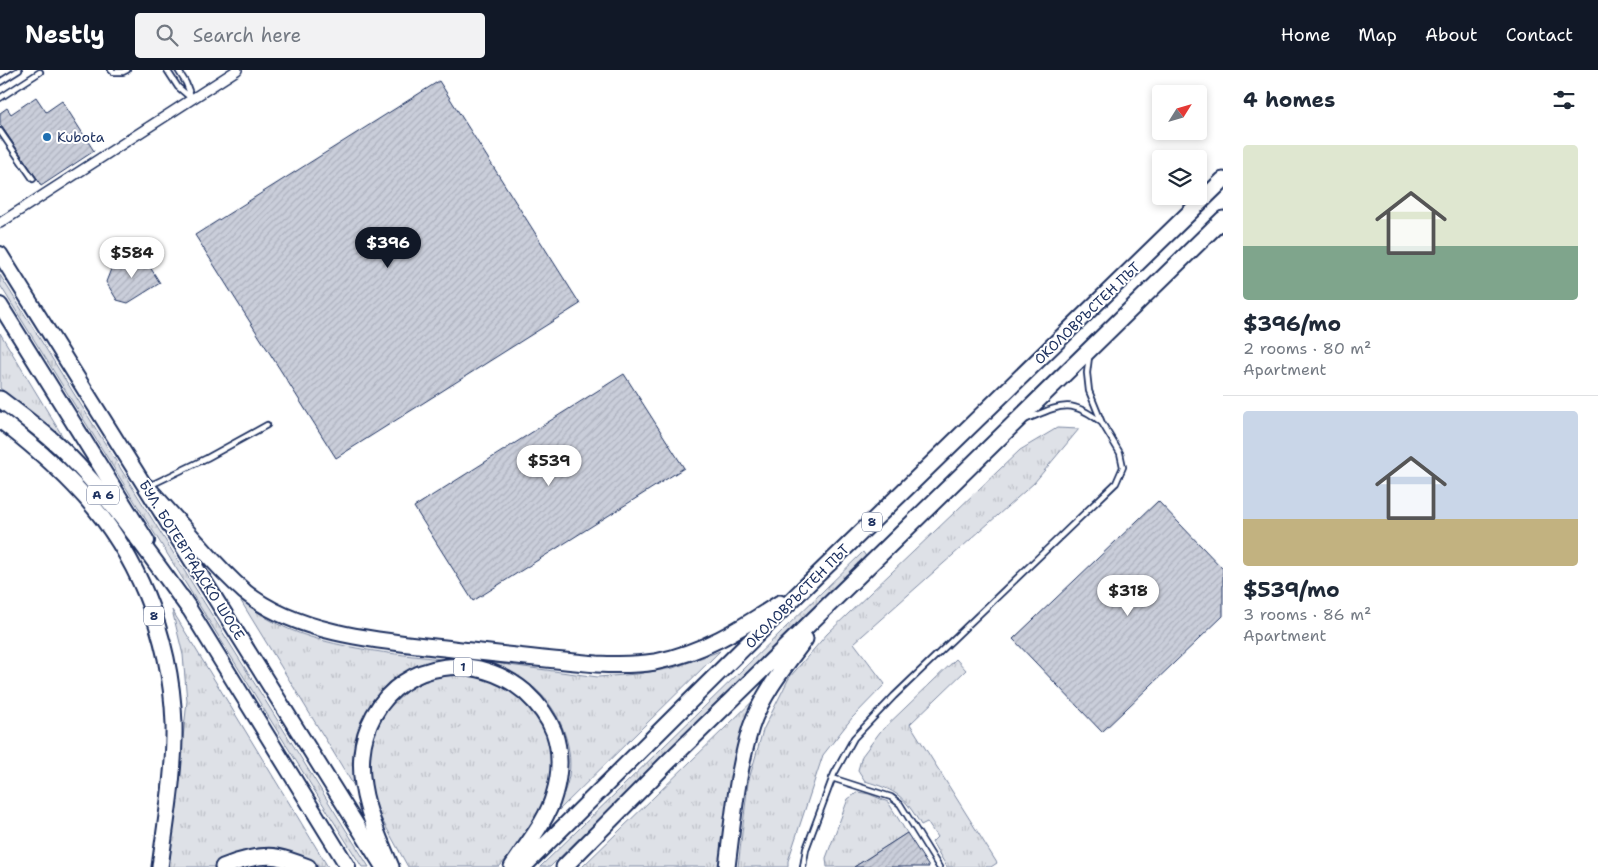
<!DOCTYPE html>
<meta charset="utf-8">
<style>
body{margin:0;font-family:"Shantell Sans",sans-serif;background:#f2f2f3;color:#1f2937;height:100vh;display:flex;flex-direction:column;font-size:19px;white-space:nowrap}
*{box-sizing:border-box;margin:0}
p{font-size:16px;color:#747a83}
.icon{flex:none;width:28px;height:28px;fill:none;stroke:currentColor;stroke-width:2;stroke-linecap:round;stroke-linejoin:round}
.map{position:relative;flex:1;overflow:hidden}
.drawer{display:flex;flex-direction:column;background:#fff;width:375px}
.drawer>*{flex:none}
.needle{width:32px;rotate:53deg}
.controls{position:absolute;left:1152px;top:15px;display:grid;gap:10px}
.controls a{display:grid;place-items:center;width:55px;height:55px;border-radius:5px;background:#fff;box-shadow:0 2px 8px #0003;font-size:25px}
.price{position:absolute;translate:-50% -42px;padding:0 11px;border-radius:18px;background:#fff;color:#222;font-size:16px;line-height:32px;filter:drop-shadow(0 1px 2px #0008)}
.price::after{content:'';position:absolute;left:50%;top:30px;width:15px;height:11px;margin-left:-8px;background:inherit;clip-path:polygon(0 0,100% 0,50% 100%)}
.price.selected{background:#111827;color:#fff}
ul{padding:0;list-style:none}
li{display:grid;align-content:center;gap:10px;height:265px;padding:0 20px}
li+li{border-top:1px solid #e0e1e3}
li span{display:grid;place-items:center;height:155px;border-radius:5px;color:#555}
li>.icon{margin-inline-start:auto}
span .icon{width:90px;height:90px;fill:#fffc;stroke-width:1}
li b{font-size:21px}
h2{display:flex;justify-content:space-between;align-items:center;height:60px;padding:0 20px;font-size:21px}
header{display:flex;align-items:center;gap:30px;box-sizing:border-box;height:70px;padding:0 25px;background:#111827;color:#fff}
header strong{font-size:24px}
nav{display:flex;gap:28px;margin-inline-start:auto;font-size:18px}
.search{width:350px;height:45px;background:#f2f2f3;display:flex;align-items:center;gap:12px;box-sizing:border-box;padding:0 18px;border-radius:5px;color:#747a83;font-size:19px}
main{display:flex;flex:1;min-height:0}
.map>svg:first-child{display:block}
.grass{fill:url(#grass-tufts);stroke:#7c88a2}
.building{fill:url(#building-hatch);stroke:#1b2f5e}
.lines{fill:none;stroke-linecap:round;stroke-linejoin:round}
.lane-casing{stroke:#1b2f5e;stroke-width:8}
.street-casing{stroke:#1b2f5e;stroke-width:12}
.primary-casing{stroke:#1b2f5e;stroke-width:18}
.highway-casing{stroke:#1b2f5e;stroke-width:19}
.lane{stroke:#fff;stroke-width:4.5}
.street{stroke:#fff;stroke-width:9}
.primary{stroke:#fff;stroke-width:14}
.highway{stroke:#fff;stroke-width:15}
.poi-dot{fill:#1f6fb2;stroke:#fff;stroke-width:2}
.labels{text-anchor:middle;stroke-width:4;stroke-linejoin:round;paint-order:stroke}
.shield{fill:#fff;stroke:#5f6d8e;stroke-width:1}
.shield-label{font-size:12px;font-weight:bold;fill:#1b2f5e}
.poi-label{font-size:14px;fill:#1b2f5e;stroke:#fff;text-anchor:start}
.street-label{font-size:14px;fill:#1b2f5e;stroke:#fff}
</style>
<header>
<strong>Nestly</strong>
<div class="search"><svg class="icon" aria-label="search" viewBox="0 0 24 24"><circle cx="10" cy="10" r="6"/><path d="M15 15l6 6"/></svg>Search here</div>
<nav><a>Home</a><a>Map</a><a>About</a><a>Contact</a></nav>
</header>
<main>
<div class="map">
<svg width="1223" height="797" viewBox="0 0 1223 797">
<defs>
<pattern id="grass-tufts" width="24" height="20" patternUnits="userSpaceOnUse" patternTransform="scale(1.25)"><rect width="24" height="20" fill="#dee1e7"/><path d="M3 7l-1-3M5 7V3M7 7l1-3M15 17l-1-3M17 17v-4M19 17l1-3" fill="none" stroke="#bec1c9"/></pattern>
<pattern id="building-hatch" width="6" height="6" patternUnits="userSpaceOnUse" patternTransform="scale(1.25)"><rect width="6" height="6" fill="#caceda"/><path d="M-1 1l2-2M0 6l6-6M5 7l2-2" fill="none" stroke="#adb1be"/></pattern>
</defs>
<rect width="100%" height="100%" fill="#fff"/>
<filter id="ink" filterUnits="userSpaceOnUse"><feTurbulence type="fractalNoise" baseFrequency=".02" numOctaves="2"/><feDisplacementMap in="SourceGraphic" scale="10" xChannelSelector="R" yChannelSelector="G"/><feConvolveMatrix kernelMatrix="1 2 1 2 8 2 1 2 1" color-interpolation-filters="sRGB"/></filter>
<g filter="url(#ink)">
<!-- grass -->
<path class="grass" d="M0,205L369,797H362L0,215Z
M0,263L66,372L0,318Z
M1057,358L1079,359L1034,413L854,573L885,614L852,648L823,685L788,791V797H738L748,713L763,660L789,608L827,564L1020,380Z
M863,482L867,488L550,797H540Z
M236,523C243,530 251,537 259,543C306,576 385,583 441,589C432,592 423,594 415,598C382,614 357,648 353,685C353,695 354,706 354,716Z
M172,540L328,797H317L301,787L229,789L215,797H169L187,631L183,585Z
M720,581L556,743C560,731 567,718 569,706C574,674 558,637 533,617C522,607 507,601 494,593L598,607L637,604L673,598Z
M956,589L966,600L910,654L997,793L991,797H947L932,772L937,767L927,752L921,755C904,726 898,721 865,711L858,700L862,686L880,662Z
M469,605C488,610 506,614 522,627C554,653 559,703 542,739C531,761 515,779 499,797H408L381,748L370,721L369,687L374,663L388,639L411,617L439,606Z
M763,621L723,797H582Z
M858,722L869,724L888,732L907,763L854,797H827L826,788L848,729Z"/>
<!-- building -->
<path class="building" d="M439,11L580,234L336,388L195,165Z
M36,27L46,42L62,31L94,81L41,116L36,107L0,54V43L7,38L11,44Z
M140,181L160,213L128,233L117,230L106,212L111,199Z
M624,304L684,398L473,531L414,437Z
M1158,431L1223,499V546L1102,662L1013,569Z
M907,763L929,797H854Z"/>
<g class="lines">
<defs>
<path id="lane" d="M111,0L113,2H123L127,0
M167,0L178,17L192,29L186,13L178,0
M0,12L19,0
M0,28L40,2
M0,61L33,109
M1027,349C1061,335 1071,328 1102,353
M149,416L207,388L267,355
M832,708L891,727L900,734L939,797
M803,797L806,779L834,704L854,668L894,626L1116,413L1123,397L1120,383L1102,353L1089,321L1087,303L1089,287"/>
<path id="street" d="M0,153L237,0"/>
<path id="primary" d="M0,184L383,797
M0,235L147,471
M182,527L348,797"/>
<path id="highway" d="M0,329C22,346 45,362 65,382C111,428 149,484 188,537
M0,350C26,370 51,391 74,415C136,478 171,565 174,654C175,701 166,750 160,797
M147,417C165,437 182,456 200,476C214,492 229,508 245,522C300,567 393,572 461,580C506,585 551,590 597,594C616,595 636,595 655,592C702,583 740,559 780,533
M223,797C237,791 262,784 277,787C288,789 298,793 308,797
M391,797C376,761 358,724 362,684C363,671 368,656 374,645C405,589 478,582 525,622C537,633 548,646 554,662C561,682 560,705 554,725C547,751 526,775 512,797
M523,797L808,514L1223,110
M564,797L668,692L1223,149
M727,797C733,750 737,702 751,657C762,624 785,596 805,569"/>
</defs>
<!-- lane casing -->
<use href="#lane" class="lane-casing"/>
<!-- street casing -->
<use href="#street" class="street-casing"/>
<!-- primary casing -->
<use href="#primary" class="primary-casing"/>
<!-- highway casing -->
<use href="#highway" class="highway-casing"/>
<!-- lane -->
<use href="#lane" class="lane"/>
<!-- street -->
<use href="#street" class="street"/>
<!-- primary -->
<use href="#primary" class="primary"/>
<!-- highway -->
<use href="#highway" class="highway"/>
</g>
</g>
<!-- markers -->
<circle class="poi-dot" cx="47" cy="67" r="5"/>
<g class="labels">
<!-- shield labels -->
<g class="shield">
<rect x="87" y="415.5" width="32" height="19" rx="4"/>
<rect x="862" y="442.5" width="20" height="19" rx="4"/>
<rect x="144" y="536.5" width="20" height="19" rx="4"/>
<rect x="454" y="587.5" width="18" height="19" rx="4"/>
</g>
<g class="shield-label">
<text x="103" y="429">A 6</text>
<text x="872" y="456">8</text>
<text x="154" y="550">8</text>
<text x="463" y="601">1</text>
</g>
<!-- poi labels -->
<g class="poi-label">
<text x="57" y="72">Kubota</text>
</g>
<!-- street labels -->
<g class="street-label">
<text transform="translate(1087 243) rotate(-44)" y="5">ОКОЛОВРЪСТЕН ПЪТ</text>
<text transform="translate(192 490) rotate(58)" y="5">БУЛ. БОТЕВГРАДСКО ШОСЕ</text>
<text transform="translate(797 526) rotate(-45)" y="5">ОКОЛОВРЪСТЕН ПЪТ</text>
</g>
</g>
</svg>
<div class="controls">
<a><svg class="needle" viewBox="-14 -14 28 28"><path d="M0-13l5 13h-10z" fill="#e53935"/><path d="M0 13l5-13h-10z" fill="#747a83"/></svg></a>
<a><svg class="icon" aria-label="layers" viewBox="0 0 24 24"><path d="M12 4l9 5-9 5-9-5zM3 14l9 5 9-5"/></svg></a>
</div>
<b class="price selected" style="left:388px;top:199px">$396</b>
<b class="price" style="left:132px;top:209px">$584</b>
<b class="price" style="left:549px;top:417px">$539</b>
<b class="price" style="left:1128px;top:547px">$318</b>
</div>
<section class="drawer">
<h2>4 homes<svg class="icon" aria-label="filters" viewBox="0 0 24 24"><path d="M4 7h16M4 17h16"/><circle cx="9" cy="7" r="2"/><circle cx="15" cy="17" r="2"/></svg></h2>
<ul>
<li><span style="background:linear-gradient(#dfe7d0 65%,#7fa58c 0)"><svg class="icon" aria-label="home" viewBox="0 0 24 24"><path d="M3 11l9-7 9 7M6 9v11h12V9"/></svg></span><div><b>$396/mo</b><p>2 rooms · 80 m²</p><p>Apartment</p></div></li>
<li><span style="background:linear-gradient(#c9d6e8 70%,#c2b280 0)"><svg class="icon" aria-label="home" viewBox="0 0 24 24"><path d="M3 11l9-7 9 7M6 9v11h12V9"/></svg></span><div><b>$539/mo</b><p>3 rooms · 86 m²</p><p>Apartment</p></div></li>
</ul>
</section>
</main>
